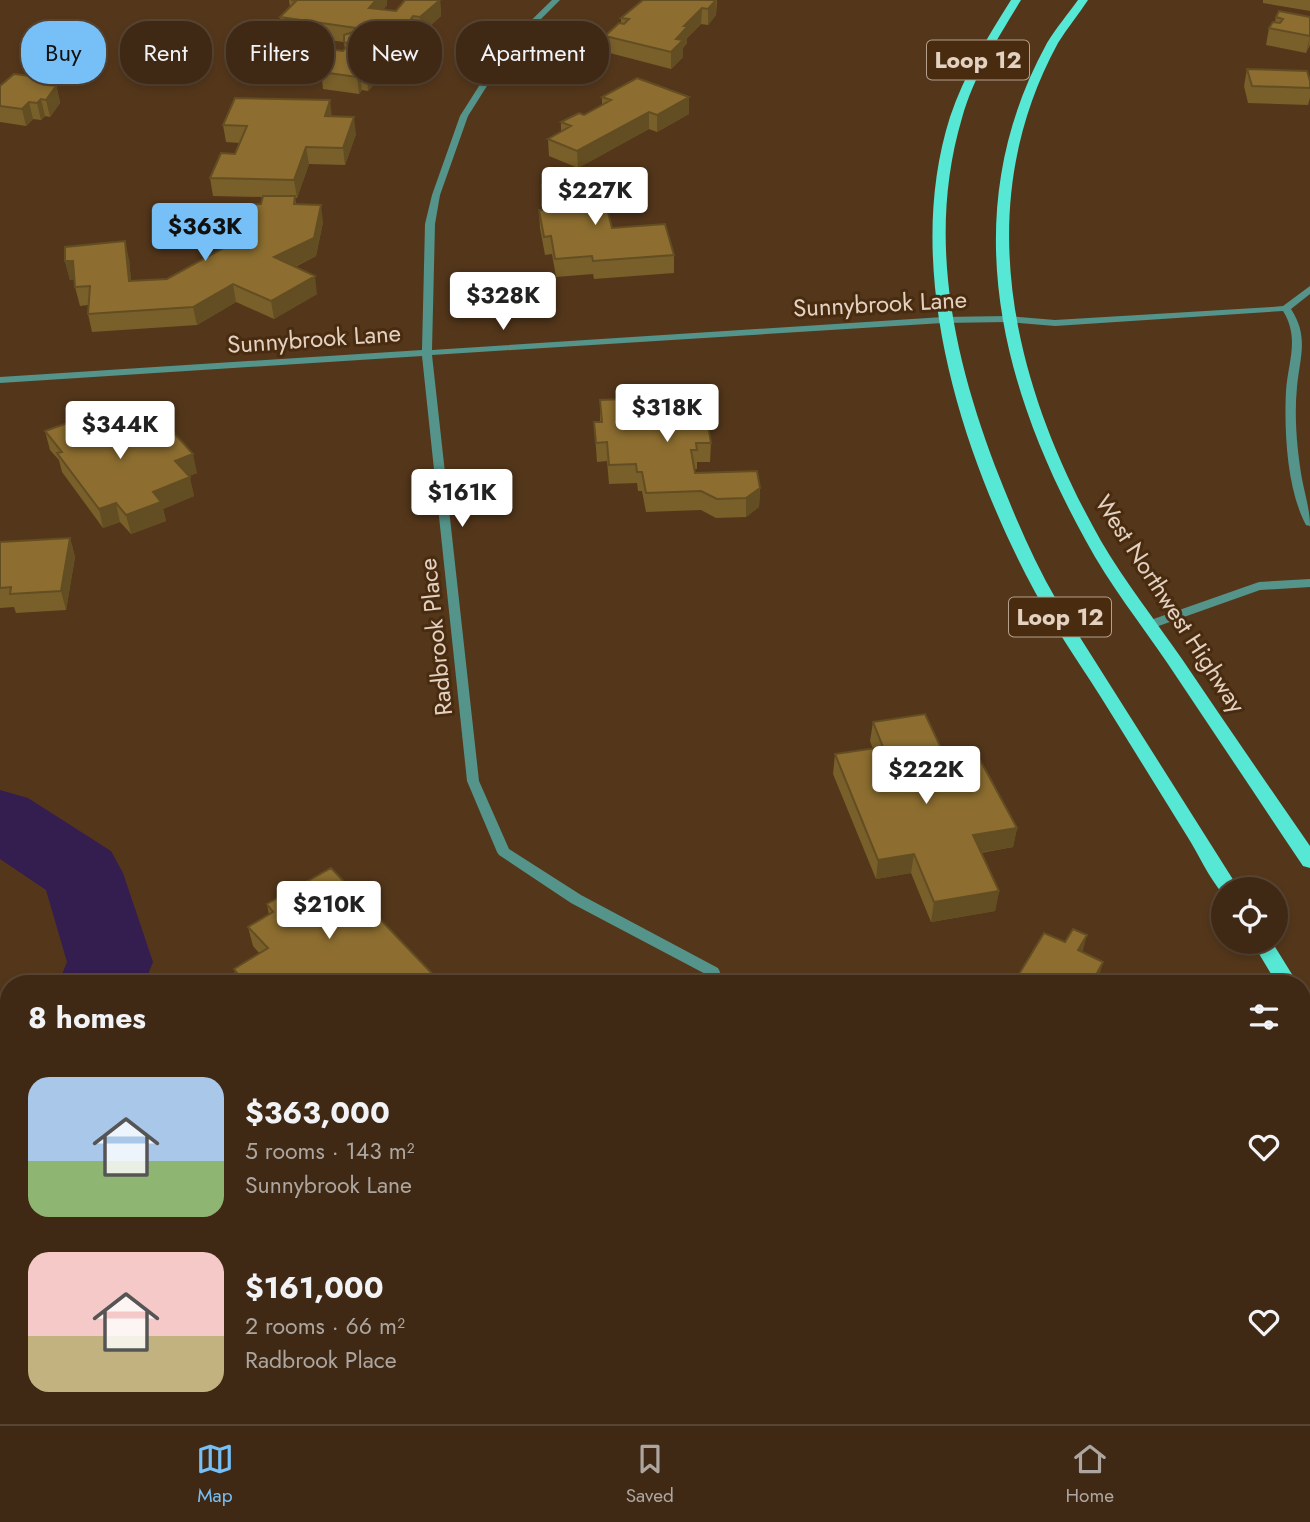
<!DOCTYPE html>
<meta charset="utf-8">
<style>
body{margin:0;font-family:Jost,sans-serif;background:#46311d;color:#f1f3f6;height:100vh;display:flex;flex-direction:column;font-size:26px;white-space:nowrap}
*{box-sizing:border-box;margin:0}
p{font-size:23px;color:#ada6a0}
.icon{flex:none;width:38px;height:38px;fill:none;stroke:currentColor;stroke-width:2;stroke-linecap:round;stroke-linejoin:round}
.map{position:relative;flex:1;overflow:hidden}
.drawer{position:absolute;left:0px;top:975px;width:1311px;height:450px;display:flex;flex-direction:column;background:#3f2914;border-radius:28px 28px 0 0;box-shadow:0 4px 10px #0003,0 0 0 2px #584534}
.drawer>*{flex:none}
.top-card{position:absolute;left:21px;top:21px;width:700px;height:63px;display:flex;gap:14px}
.fabs{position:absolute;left:1211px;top:877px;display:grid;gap:14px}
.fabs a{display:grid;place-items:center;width:77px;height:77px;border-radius:50%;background:#3f2914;box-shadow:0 4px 10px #0003,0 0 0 2px #584534;font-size:35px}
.price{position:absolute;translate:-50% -60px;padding:0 16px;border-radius:7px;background:#fff;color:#222;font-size:23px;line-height:46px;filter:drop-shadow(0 2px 4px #0008)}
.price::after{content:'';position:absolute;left:50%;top:42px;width:21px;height:16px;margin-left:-10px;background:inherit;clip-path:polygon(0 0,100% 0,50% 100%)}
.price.selected{background:#77c0f7;color:#111}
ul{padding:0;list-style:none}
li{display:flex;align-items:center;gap:21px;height:175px;padding:0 28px}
li span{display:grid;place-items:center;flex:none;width:196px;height:140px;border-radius:21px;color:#555}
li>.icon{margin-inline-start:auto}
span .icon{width:84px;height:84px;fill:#fffc;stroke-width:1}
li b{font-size:30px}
h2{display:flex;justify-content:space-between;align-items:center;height:84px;padding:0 28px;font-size:30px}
.tag{padding:0 24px;border-radius:28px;background:#3f2914;box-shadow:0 4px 10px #0003,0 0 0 2px #584534;font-size:24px;line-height:63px}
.tag.selected{background:#77c0f7;color:#111}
.menu{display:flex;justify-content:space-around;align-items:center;height:98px;border-top:2px solid #584534;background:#3f2914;font-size:19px;color:#ada6a0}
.menu a{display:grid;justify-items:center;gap:4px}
.menu .selected{color:#77c0f7}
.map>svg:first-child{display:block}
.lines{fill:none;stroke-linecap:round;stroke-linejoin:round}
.river{fill:#341d4f;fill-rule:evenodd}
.minor{fill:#55948a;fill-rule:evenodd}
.major{fill:#56e8d4;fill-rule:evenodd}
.wall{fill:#795f29}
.shaded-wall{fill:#634d22}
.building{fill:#8d6e30;stroke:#634d22;stroke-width:2}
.labels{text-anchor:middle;stroke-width:6;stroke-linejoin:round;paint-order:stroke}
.shield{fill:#492c10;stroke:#b5a08d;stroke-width:2}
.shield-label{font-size:23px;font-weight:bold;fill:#e3d1c2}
.street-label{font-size:24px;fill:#e3d1c2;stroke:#492c10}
</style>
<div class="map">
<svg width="1310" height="1424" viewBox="0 0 1310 1424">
<rect width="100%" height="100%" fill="#54371b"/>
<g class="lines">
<!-- river -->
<path class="river" d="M0,790L28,798L111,851L123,873L153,962L144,984H58L67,962L46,890L0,859Z
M9,1157V1258L0,1261V1160Z"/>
<!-- minor -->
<path class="minor" d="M552,0H560L509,51L468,116L440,195L435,224L432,350L943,317L1008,316L1055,320L1272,307L1283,306L1310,286V294L1291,309C1309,337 1300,356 1297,387C1294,417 1297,449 1302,479C1305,495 1310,510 1310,526L1306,525C1287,490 1284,431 1286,391C1288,362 1300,338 1283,311L1055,326L1008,322L943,323L432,355L479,781L509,849L581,895L718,968L720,972L718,976L713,978L571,903L499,855L497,852L467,781L422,356L0,383V377L422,350L425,224L432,195L460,116L503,48Z
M1310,579V587L1260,590L1153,628H1145L1143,625L1145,622L1259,582Z"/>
<!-- major -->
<path class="major" d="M1011,0H1021C998,38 974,75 962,118C927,236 953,354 995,466C1013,512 1032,558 1057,601L1239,889H1223V894C1209,878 1199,855 1187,836C1162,796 1137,755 1112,715C1084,669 1051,624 1026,575C958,442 903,265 950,117C964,75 987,38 1011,0Z
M1078,0H1088C1079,14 1067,28 1058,43C968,208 1014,387 1101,541C1125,582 1155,620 1182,659C1224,721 1267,784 1310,846V868L1303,866C1258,799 1213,731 1168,664C1141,624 1109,584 1086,541C999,384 955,210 1047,43C1056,28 1068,14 1078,0Z
M1252,942H1272L1298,984H1277Z
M1302,998L1310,1002V1027L1302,1024Z"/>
</g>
<!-- wall -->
<path class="wall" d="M289,0H387V5L383,10L396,11L440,0L441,16L421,34L414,33L400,54L390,53V65L380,77H378L379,79L368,91L362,90L359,94L323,89L322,79L304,76L302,59L343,51L345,49L344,42L282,34L280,17L290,7Z
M643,0H717L716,15L708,25L701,24L687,38V43L683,48V57L671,69L606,52L605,36L621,23V18Z
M1263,0H1310V11L1263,3Z
M1276,17H1310V45L1306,53L1266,45L1269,28L1275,22Z
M1247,69L1310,81V98L1308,105L1248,103L1244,86Z
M55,79L60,103L50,117L45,116L41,120L33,119L26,126L0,122V86Z
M602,97L689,114L657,132L649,129L578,168L549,156L548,139L561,132V122L584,115L602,105Z
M332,116L356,134L345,165L309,164L297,198H295L296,204L323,222L316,256L295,267L317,294L274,319L236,302L197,325L92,332L88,314V305L80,306L75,287V279L70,280L65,261L129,259L131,281L167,279L229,245L226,228L261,204L262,197L213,196L210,178L235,154L240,143L226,142L223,125Z
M542,185L612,228L674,255V273L594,279L593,274L556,277L552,254L545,255L540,228L539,210H544Z
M600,400L711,443L710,462H697V469H694L695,473L760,488L759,507L746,517L716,518L701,510L646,512L642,491H638L637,483L609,484L607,461L597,462L594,422H600Z
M122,430L160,438L197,473L189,476L194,496L163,509L166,521L131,534L120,522L103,528L62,472L59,460L50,450L45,431Z
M70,538L75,557L66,610L16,613L14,607L0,608V542Z
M873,722L1017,828L1013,847L981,853L999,891L995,911L931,922L911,873L876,879L833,774L835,754L873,749L870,741Z
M267,904L442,984H237L234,969L260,954L253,946L248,927L269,915Z"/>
<!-- shaded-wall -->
<path class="shaded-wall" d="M376,0H387V5L371,24L369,8Z
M440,0L441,16L421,34L420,17Z
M716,0V15L708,25V9Z
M702,8L701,24L687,38V43L683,48V57L671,69V52L676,39L684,26Z
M413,16L414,33L400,54L398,38Z
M388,36L390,65L380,77L378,60L379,47Z
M1310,36L1309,45L1306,53Z
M368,59L369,71L377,62L379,79L368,91L366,61Z
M360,73L362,90L359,94L357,77Z
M55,79L60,103L50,117L46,100L48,85Z
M689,97V114L657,132V115Z
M41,99L45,116L41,120L37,103Z
M330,100L332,117L325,116Z
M29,102L33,119L26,126L22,109Z
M649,112V129L578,168L577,151Z
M354,117L356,134L345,165L343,148Z
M306,147L309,164L297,198L294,180Z
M321,205L323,222L316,256L277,275L274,257Z
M125,241L129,259L133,299L129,281Z
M65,261H73L78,279L70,280Z
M315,276L317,294L274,319L271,301Z
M233,284L236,302L197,325L193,307Z
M193,454L197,473L179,480L175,461Z
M190,477L194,496L163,509L166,521L131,534L126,515L153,492Z
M760,488L759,507L746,517V498Z
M116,503L120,522L103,528L99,509Z
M70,538L75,557L66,610L61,591Z
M1017,828L1013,847L970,854L973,835Z
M914,854L911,873L876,879L878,860Z
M999,891L995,911L931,922L934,902Z
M1087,935L1082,954L1078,950Z
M1103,962L1097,984H1091Z"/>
<!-- building -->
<path class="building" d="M291,0H376L369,8L396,11L405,0H440L420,17L413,16L398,38L388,36L379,47L389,48L378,60L368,59L366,61L377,62L366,74L360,73L357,77L321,72L328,64L302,59L310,50L319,48L343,51L349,44L344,42V35L363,29L280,17L296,1Z
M643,0H716L708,9L702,8L684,26H688L676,39L683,40L671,52L605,36L619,23L624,24L629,19L621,18Z
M1279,11L1310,17V36L1269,28L1273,22L1280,23L1283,19L1276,17Z
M1247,69L1307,71L1310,81V88L1252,86Z
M14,74L55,79L48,85L56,86L46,100L41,99L37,103L29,102L22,109L0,106V86Z
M637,78L689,97L657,115L649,112L577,151L548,139L571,126L561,122L579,113L584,115L611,100L602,97Z
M235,98L330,100L325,116L354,117L343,148L306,147L294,180L210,178L221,153L235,154L247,126L223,125Z
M600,181L612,228L665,224L674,255L593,261L592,256L555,259L551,236L544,237L539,210H547L542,185Z
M263,196H295L294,204L321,205L314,238L274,257L315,276L271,301L233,284L193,307L88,314L90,286L75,287L73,261H65V247L125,241L129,281L167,279L249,234L250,228H226L232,204H261Z
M702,389L711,443H696L697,450H691L695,473L757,471L760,488L746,498L717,499L701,491L646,493L642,472H637L636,464L609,465L607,442L596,443L594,422H602L600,400L644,398V392Z
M104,410L122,430L145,422L160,438L174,433L193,454L175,461L190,477L153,492L161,502L126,515L116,503L99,509L57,453L62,452L45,431Z
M70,538L61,591L10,594L11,587L0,588V542Z
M925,714L948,763L979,758L1017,828L973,835L999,891L934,902L914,854L878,860L835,754L883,747L873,722Z
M331,868L442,984H241L244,982L234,969L268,948L248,927L273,912L267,904Z
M1073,929L1087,935L1078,950L1103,962L1091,984H1013L1044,933L1065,942Z"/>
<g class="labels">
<!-- shield labels -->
<g class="shield">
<rect x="927" y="40.5" width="102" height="39" rx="5"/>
<rect x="1009" y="597.5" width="102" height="39" rx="5"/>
</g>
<g class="shield-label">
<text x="978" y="68">Loop 12</text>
<text x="1060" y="625">Loop 12</text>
</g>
<!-- street labels -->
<g class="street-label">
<text transform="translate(880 304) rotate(-3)" y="8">Sunnybrook Lane</text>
<text transform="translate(314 339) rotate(-4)" y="8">Sunnybrook Lane</text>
<text transform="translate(1170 604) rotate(57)" y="8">West Northwest Highway</text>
<text transform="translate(436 637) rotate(-96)" y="8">Radbrook Place</text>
</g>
</g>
</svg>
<div class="fabs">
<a><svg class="icon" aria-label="locate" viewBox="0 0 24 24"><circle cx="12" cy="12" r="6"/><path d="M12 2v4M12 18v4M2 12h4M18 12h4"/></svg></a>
</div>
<b class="price" style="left:595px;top:227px">$227K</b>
<b class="price selected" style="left:205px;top:263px">$363K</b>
<b class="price" style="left:503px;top:332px">$328K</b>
<b class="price" style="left:667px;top:444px">$318K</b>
<b class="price" style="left:120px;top:461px">$344K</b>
<b class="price" style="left:462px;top:529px">$161K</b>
<b class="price" style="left:926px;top:806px">$222K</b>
<b class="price" style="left:329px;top:941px">$210K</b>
<div class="top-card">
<a class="tag selected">Buy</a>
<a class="tag">Rent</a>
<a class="tag">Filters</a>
<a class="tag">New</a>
<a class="tag">Apartment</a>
</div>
<section class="drawer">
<h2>8 homes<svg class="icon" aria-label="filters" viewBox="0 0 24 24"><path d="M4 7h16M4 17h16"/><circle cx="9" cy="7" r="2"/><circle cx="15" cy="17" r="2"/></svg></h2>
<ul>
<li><span style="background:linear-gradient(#a9c7e8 60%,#8fb573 0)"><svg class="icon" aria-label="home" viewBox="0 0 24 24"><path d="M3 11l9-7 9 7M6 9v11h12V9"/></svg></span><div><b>$363,000</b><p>5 rooms · 143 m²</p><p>Sunnybrook Lane</p></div><svg class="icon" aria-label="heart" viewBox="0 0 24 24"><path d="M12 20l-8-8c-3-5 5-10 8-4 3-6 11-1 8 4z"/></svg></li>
<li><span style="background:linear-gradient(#f6c9c9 60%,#c2b280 0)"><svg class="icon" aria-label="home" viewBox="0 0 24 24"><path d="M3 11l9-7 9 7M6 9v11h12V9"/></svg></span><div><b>$161,000</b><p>2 rooms · 66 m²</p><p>Radbrook Place</p></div><svg class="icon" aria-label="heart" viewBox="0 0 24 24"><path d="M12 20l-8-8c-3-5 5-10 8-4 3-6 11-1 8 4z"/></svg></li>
</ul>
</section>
</div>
<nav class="menu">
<a class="selected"><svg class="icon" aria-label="map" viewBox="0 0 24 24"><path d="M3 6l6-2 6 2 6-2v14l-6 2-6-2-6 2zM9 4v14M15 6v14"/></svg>Map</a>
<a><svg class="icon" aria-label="saved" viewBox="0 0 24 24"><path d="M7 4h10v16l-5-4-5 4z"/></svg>Saved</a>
<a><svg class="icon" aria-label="home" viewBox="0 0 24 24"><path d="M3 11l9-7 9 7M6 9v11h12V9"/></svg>Home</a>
</nav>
